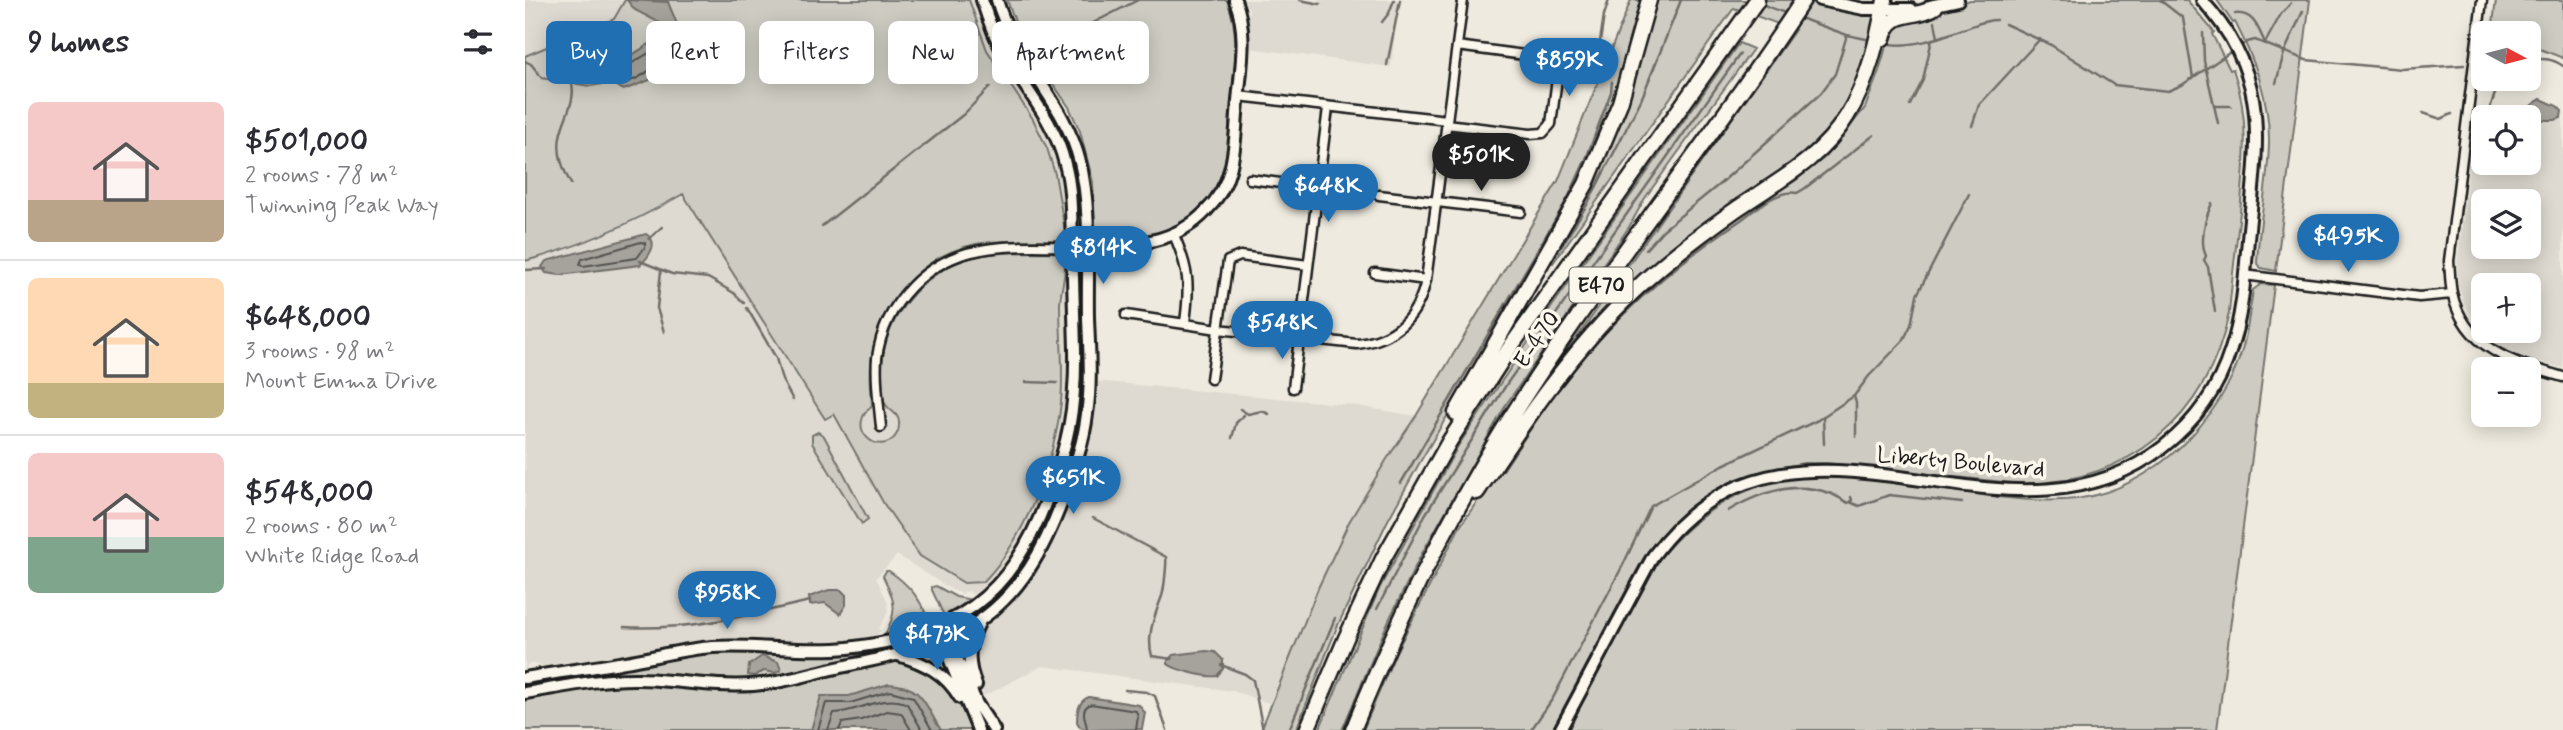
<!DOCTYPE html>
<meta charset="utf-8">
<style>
body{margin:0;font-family:Mynerve,sans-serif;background:#f7f7f7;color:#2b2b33;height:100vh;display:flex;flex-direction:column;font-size:26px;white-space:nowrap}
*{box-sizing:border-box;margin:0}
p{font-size:23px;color:#7c7c81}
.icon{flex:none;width:38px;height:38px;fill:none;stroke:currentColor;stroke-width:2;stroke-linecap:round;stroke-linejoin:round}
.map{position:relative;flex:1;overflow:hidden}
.side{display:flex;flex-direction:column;background:#fff;width:525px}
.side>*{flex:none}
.hud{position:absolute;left:21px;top:21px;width:665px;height:63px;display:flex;gap:14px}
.needle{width:46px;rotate:97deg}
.fabs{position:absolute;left:1946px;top:21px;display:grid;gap:14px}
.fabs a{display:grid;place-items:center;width:70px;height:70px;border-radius:10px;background:#fff;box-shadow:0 4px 18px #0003;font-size:35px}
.price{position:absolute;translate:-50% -60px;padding:0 16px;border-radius:24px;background:#1f6fb2;color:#fff;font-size:23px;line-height:46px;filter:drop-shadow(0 2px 4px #0008)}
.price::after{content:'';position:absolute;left:50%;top:42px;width:21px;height:16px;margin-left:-10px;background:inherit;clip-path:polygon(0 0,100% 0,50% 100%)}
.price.active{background:#222;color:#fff}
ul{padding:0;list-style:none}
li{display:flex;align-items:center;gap:21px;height:175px;padding:0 28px}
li+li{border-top:2px solid #e1e1e2}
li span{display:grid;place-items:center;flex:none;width:196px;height:140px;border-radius:10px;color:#555}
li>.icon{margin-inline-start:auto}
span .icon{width:84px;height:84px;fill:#fffc;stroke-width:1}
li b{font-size:30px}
h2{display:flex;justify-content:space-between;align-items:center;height:84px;padding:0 28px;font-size:30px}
.tag{padding:0 24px;border-radius:10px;background:#fff;box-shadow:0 4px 18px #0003;font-size:24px;line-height:63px}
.tag.active{background:#1f6fb2;color:#fff}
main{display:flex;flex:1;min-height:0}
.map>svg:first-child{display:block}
.built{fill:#dedad1;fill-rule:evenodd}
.green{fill:#ceccc2;stroke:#75746f;stroke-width:2}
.water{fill:#a6a39d;stroke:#6f6d69;stroke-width:2}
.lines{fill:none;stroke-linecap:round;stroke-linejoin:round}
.shore{stroke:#535250;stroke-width:2}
.stream{stroke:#6f6d69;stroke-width:2.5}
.street-casing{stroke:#1c1c1c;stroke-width:13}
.secondary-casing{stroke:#1c1c1c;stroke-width:16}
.highway-casing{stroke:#1c1c1c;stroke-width:19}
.street{stroke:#fbf7ec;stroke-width:8}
.secondary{stroke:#fbf7ec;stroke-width:10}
.highway{stroke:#fbf7ec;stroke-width:14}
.labels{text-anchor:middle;stroke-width:7;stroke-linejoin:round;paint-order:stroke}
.shield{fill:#fbf7ec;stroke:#5f5e5a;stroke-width:2}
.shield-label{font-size:21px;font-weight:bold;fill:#1c1c1c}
.street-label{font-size:23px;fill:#1c1c1c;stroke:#fbf7ec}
</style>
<main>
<section class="side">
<h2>9 homes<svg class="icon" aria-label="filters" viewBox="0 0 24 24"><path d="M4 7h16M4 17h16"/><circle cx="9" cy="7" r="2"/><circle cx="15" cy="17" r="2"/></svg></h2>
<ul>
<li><span style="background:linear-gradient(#f6c9c9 70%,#b9a48a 0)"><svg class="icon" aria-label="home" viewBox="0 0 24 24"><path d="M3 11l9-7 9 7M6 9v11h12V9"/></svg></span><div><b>$501,000</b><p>2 rooms · 78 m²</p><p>Twinning Peak Way</p></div></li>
<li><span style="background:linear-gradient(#ffd9b3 75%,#c2b280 0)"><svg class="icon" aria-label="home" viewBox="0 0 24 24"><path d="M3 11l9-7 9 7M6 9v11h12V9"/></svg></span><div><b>$648,000</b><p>3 rooms · 98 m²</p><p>Mount Emma Drive</p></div></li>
<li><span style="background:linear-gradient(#f6c9c9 60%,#7fa58c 0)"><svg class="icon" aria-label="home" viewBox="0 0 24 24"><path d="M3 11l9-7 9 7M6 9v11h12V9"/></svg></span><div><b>$548,000</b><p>2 rooms · 80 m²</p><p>White Ridge Road</p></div></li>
</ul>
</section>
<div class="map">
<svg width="2038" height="730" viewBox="0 0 2038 730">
<rect width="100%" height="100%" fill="#eeeadf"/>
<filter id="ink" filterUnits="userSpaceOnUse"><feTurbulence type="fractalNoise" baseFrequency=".0143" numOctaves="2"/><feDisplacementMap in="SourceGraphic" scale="14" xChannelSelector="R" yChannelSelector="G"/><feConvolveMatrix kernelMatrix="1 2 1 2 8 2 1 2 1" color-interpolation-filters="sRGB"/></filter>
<g filter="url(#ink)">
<!-- built -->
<path class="built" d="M0,0H100V2L89,19L0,56Z
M346,0H453L531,149L539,179L542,217H538L540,231L537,238V255L541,263L540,273L543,274L544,404L534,456L508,524L486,563L459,591L454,593L446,594L444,591L439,592L438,594L427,590L372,555L351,578L362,600L363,612L354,629L356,631L346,639L318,644L102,658L44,667L43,662L26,667L4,663L0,670V261L33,252L131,209L196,171Z
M715,0H874L866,67L723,48L724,8Z
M2036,118L2038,119V368L1992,356L1974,347L1958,333L1939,304L1933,283L1932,266L1948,136L1958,135V163H2004V120H2030ZM1958,201H2004V247H1958ZM1958,285H2004V331H1958Z
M569,381L826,405L891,416L846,484L812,546L746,704L708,691L517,666L459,696L451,678L447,654L458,625L494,591L513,565L531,532L551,477L558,471Z"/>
<!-- green -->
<path class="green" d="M100,0H444L462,50L508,119L522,148L530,174L540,231L538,236L532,240C505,241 477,239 451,244C397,255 354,302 347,356C344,372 346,388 347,405C344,409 340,412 338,417C332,432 346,447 361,443C370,440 375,431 374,422C373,413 366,412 361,405C356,399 358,382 357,374C356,321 395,273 445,258C472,250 503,253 531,252L539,257C543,272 535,289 535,305C535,337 539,370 536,402C530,460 500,540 458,582L439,583L395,556L359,504L309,414L300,419L158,194C109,222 55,247 0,261V56L89,19Z
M482,0H702C715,34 710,66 706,101C704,123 704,145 699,166C691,199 663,228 630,235C612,239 594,238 576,239L570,231L568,182L555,131L544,107L497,39Z
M1106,0H1113L1116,3L1086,109L1071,152L1031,231L895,462L862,522L812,627L771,730H736L794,586L824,522L862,459L891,416L1033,181Z
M1130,0H1279L1314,10L1350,15L1335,74L1316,117L1283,154L1219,198L1035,366L1034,363L1270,30L1209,8L1028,263L1023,261Z
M1445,0H1662L1689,32L1687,34L1705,70L1708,69C1725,117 1720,162 1715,212C1711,246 1707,279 1704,313C1682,419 1605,482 1496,484L1302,463H1279L1238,471L1190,491L1151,520L1118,559L1027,730H838L871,652L934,528L1033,382L1113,293L1190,231L1270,181L1299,158L1340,108L1354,71L1367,26Z
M1692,0H1785L1751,271L1736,268L1732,262C1734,222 1743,183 1744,144C1745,99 1730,61 1710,22L1708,23Z
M1971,0H2038V58L2015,49L2004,52V33L1967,32Z
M1214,43L1228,49L1120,198L1104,227L982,403L896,555L863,622L817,730H794L855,587L933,446L1028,305Z
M1736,284L1749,285L1692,730H1043L1129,566C1163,520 1211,486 1269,478C1309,473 1351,481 1390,486C1437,491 1493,503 1539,500C1616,496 1687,432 1713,362C1722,339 1724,315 1728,290Z
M293,432L299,436L343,519L337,524L287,443V435Z
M361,571H364C385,585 396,600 405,623L359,637C373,611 371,602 358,576Z
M411,586L431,597L448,600L420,618L407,590V587Z
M414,647L424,671L423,672L394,656Z
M339,649L340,653L301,666L229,681H28L32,678L179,652Z
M371,660L398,667L427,691L448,730H0V697L99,683L203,690Z"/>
<!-- water -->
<path class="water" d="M102,0L143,2L154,29L138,64L125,80L99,90L85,83L65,86L52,84L53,81H62L71,69L82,61L102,58L129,41L137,32V24L110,10Z
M2016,99L2032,106L2037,111L2036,118L2030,120H2004V117H1994L2008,104Z
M121,234C135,242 124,257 115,265L35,275L21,273L17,267L21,261Z
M304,590H316L321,595V605L315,614L300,603L285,605L284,597Z
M681,651L690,652L698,660V669L692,676C683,678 650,670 643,664V660L648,655Z
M237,656L253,662L256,670L250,673L239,671L229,676L223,675L224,665Z
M364,684C400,686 399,705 416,730H286L296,696H324Z
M564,697L614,705L620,713L617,729L562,730L555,727L552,722C552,712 553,701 564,697Z"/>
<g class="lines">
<!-- shore -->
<path class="shore" d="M132,48L136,50C132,69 117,78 99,83L80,74L81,71L86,67L104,65Z
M116,242L120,243V247L112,258L58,266L55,264L57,259Z
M293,730L301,703H325L365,691L388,697L407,730
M303,730L309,713C334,712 358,693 382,704L397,730
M314,730L317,723L336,720L362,711L376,713L386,730
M562,730C562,721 553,709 566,704L611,711L613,716L611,730"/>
<!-- stream -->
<path class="stream" d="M775,0L795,4
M1635,0L1658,18L1668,78
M1236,4L1263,14
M1710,14C1729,12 1733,28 1740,43
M1272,17L1322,35L1346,40
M857,22L864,13L869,0
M1410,22L1413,38
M1480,24L1526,45L1589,85L1643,91L1657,85L1707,51
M1678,33L1679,61L1693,123
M1359,43C1384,49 1414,38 1438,29C1448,26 1459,20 1471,20
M1740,43L1756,14L1766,3
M521,47L613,0
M1713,47L1722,42L1730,40L1781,60L1877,69L1939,65
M2004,60C2017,58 2027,58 2038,66
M0,61L6,64L17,78L52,83
M862,65L875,0
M1080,72L1072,62L1079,15L1084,0
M1751,83L1759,53L1778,11
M1385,105L1398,80L1407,39
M1689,106H1706
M1898,113L1916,119L1927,114
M1962,117L1975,79
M1447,126L1454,105L1515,39
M1953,130L1958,124
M46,184C38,169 32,154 35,137C38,118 51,103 47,84
M1687,203C1680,219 1674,239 1681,256L1679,260L1683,267L1690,312
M297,226L439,114L465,87
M124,239L137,227
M1036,247L1063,203L1116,100L1156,0
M1121,249L1138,230L1196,183L1296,93L1310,74L1322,35
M115,261L147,274L183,278L209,293L219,303
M0,270L21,269
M136,271L132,308L139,332
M222,308L251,358L257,380L268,400
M501,382L532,383
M1329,396L1331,403V437
M715,409L723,414L737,411L744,414
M1298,416L1299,444
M707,438L711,423L719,415
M978,470C995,444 1012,419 1029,394C1080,325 1145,267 1216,220C1231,209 1253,189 1272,193L1279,189L1349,135
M876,483L1043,198L1061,159L1086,92L1087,82
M1325,502L1334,506L1364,495L1437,503
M1203,511C1233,493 1268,480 1304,493C1311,495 1317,500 1323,503L1327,500L1326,497
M568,518L641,557C642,564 639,590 637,596C630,615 621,635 627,656L647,659
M852,609L900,515L983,382L1215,54
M99,627C162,631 225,615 285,601
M696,665L720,674L728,680L738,730
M600,690L622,692L630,696L642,730
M764,730L810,618
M1006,730L1028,698L1098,565L1126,506L1198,465L1293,420L1329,396L1344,376L1378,341L1386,325L1392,295L1444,194"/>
<defs>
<path id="street" d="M1957,0L1924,261C1925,271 1925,283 1927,293C1940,350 1990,363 2038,377
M713,96L922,120
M921,124L1005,134L1018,133L1026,124L1033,71L1029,59L932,46
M725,179L794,188
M854,195L996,212
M649,235C664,269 665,286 660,322
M850,273L901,280
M1719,275L1894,297L1927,294
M601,315L693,329L832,344C870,340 893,317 901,280L938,0
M686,379L703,261L715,256L783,265
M768,388L803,108
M356,427C354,404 350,381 352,358C359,303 402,259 456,250C486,244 517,247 547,246"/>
<path id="secondary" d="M1295,0L1339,9H1386
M1405,6L1433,0
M556,246C602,245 647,247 681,211C692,200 701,185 705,170C711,148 711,123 713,101C716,67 723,32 710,0
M421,633L452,704L469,730
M415,636L453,730
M373,655C400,663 420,673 435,698
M0,678C33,672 67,668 100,662C130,657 158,649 188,647C233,644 278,653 323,648C430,635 485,599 523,496C544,442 551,407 550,349C549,313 548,278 547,242C546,216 547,189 540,164C530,122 503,93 481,57C470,39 463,20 457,0
M451,685C441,661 443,644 455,621
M0,693C37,687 76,678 114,679C158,680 200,690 245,683C266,680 286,674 307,669C352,659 402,651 443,628C496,597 521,546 541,491C550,466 559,441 562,414C567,382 564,349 563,317C562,267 567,210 555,162C540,101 489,60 472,0
M1035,730L1128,556C1267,366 1480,572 1638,447C1670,422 1694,388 1706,349C1719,311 1720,268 1724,229C1733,137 1745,75 1677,0"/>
<path id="highway" d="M1358,38C1367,7 1390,20 1410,7
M931,413L1061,184L1095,103L1124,0
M952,492C999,421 1047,350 1109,291C1141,260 1177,233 1213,208C1254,180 1296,159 1322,116C1343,82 1353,39 1360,0
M782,730L821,638L858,559L924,442L984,349L1232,0
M828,730C871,623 922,520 983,422C1074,277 1184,144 1278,0"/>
</defs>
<!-- street casing -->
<use href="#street" class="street-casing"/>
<!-- secondary casing -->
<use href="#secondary" class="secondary-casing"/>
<!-- highway casing -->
<use href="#highway" class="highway-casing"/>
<!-- street -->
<use href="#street" class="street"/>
<!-- secondary -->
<use href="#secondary" class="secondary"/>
<!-- highway -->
<use href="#highway" class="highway"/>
</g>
</g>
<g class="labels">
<!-- shield labels -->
<rect class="shield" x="1044.5" y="267.5" width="63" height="35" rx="5"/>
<g class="shield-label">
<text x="1076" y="292">E470</text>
</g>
<!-- street labels -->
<g class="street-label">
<text transform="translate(1011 339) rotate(-56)" y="8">E-470</text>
<text transform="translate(1436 461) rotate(5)" y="8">Liberty Boulevard</text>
</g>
</g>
</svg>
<div class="fabs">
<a><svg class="needle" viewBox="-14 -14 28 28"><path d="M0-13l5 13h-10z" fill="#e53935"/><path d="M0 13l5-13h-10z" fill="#7c7c81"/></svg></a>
<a><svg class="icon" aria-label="locate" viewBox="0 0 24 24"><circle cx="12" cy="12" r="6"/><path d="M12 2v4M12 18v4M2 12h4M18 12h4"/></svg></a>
<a><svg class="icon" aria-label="layers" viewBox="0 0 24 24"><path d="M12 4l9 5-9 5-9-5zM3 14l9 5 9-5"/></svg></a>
<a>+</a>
<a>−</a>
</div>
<b class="price" style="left:1044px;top:98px">$859K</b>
<b class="price active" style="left:956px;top:193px">$501K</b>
<b class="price" style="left:803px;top:224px">$648K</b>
<b class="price" style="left:1823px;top:274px">$495K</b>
<b class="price" style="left:578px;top:286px">$814K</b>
<b class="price" style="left:757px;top:361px">$548K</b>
<b class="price" style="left:548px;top:516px">$651K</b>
<b class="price" style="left:202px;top:631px">$958K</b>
<b class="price" style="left:412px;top:672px">$473K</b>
<div class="hud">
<a class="tag active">Buy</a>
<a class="tag">Rent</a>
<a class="tag">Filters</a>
<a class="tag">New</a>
<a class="tag">Apartment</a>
</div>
</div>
</main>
